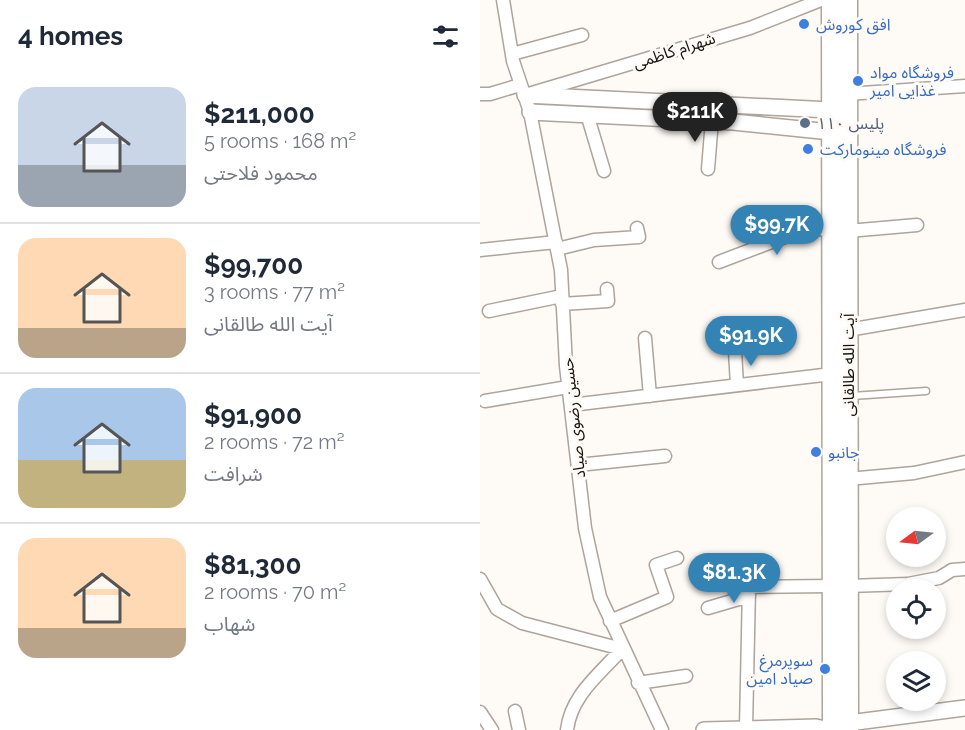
<!DOCTYPE html>
<meta charset="utf-8">
<style>
body{margin:0;font-family:Raleway,"Noto Sans Arabic",sans-serif;background:#f2f2f3;color:#1f2937;height:100vh;display:flex;flex-direction:column;font-size:22px;white-space:nowrap}
*{box-sizing:border-box;margin:0}
p{font-size:20px;color:#747a83}
.icon{flex:none;width:33px;height:33px;fill:none;stroke:currentColor;stroke-width:2;stroke-linecap:round;stroke-linejoin:round}
.map{position:relative;flex:1;overflow:hidden}
.drawer{display:flex;flex-direction:column;background:#fff;width:480px}
.drawer>*{flex:none}
.needle{width:39px;rotate:255deg}
.fabs{position:absolute;left:406px;top:507px;display:grid;gap:12px}
.fabs a{display:grid;place-items:center;width:60px;height:60px;border-radius:50%;background:#fff;box-shadow:0 3px 9px #0003;font-size:30px}
.price{position:absolute;translate:-50% -51px;padding:0 14px;border-radius:21px;background:#3384b5;color:#fff;font-size:20px;line-height:39px;filter:drop-shadow(0 2px 3px #0008)}
.price::after{content:'';position:absolute;left:50%;top:36px;width:18px;height:14px;margin-left:-9px;background:inherit;clip-path:polygon(0 0,100% 0,50% 100%)}
.price.selected{background:#222;color:#fff}
ul{padding:0;list-style:none}
li{display:flex;align-items:center;gap:18px;height:150px;padding:0 18px}
li+li{border-top:2px solid #e0e1e3}
li span{display:grid;place-items:center;flex:none;width:168px;height:120px;border-radius:18px;color:#555}
li>.icon{margin-inline-start:auto}
span .icon{width:72px;height:72px;fill:#fffc;stroke-width:1}
li b{font-size:26px}
h2{display:flex;justify-content:space-between;align-items:center;height:72px;padding:0 18px;font-size:26px}
main{display:flex;flex:1;min-height:0}
.map>svg:first-child{display:block}
.lines{fill:none;stroke-linecap:round;stroke-linejoin:round}
.service-casing{stroke:#aea49b;stroke-width:9}
.minor-casing{stroke:#aea49b;stroke-width:15}
.tertiary-casing{stroke:#aea49b;stroke-width:18}
.primary-casing{stroke:#aea49b;stroke-width:21}
.service{stroke:#fff;stroke-width:6}
.minor{stroke:#fff;stroke-width:12}
.tertiary{stroke:#fff;stroke-width:15}
.primary{stroke:#fff;stroke-width:18}
.shop-dot{fill:#3f7fe0;stroke:#fefaf6;stroke-width:2}
.service-dot{fill:#5c6f8a;stroke:#fefaf6;stroke-width:2}
.labels{text-anchor:middle;stroke-width:6;stroke-linejoin:round;paint-order:stroke}
.shop-label{font-size:16px;fill:#366cbe;stroke:#fefaf6;text-anchor:start}
.street-label{font-size:16px;fill:#16120f;stroke:#fefaf6}
.service-label{font-size:16px;fill:#4e5e75;stroke:#fefaf6;text-anchor:start}
</style>
<main>
<section class="drawer">
<h2>4 homes<svg class="icon" aria-label="filters" viewBox="0 0 24 24"><path d="M4 7h16M4 17h16"/><circle cx="9" cy="7" r="2"/><circle cx="15" cy="17" r="2"/></svg></h2>
<ul>
<li><span style="background:linear-gradient(#c9d6e8 65%,#9aa5b1 0)"><svg class="icon" aria-label="home" viewBox="0 0 24 24"><path d="M3 11l9-7 9 7M6 9v11h12V9"/></svg></span><div><b>$211,000</b><p>5 rooms · 168 m²</p><p>محمود فلاحتی</p></div></li>
<li><span style="background:linear-gradient(#ffd9b3 75%,#b9a48a 0)"><svg class="icon" aria-label="home" viewBox="0 0 24 24"><path d="M3 11l9-7 9 7M6 9v11h12V9"/></svg></span><div><b>$99,700</b><p>3 rooms · 77 m²</p><p>آیت الله طالقانی</p></div></li>
<li><span style="background:linear-gradient(#a9c7e8 60%,#c2b280 0)"><svg class="icon" aria-label="home" viewBox="0 0 24 24"><path d="M3 11l9-7 9 7M6 9v11h12V9"/></svg></span><div><b>$91,900</b><p>2 rooms · 72 m²</p><p>شرافت</p></div></li>
<li><span style="background:linear-gradient(#ffd9b3 75%,#b9a48a 0)"><svg class="icon" aria-label="home" viewBox="0 0 24 24"><path d="M3 11l9-7 9 7M6 9v11h12V9"/></svg></span><div><b>$81,300</b><p>2 rooms · 70 m²</p><p>شهاب</p></div></li>
</ul>
</section>
<div class="map">
<svg width="485" height="730" viewBox="0 0 485 730">
<rect width="100%" height="100%" fill="#fefaf6"/>
<g class="lines">
<defs>
<path id="service" d="M372,396L446,391"/>
<path id="minor" d="M23,0L33,61L50,112L81,270L86,366L105,528L120,597L182,730
M32,54L102,35
M52,93L270,28L341,0
M0,94H10L40,85
M367,94L485,86
M107,114L124,171
M228,169L232,120
M368,231L437,225
M77,249L114,240L159,237L157,228
M0,250L76,242
M239,262L323,230L351,229
M82,304L128,301L127,289
M9,311L82,296
M368,330L485,310
M165,338L170,396
M255,351L257,385
M5,401L88,387
M91,405L352,374
M98,465L185,456
M368,479L434,473L485,462
M0,579L17,609L42,623L142,649C120,674 91,695 87,730
M368,586L428,584L459,578L472,570L485,569
M228,608L269,596
M130,621L187,597L176,565L197,558
M158,683L206,676
M35,711L39,730
M0,712L12,730
M266,728L269,587L352,586"/>
<path id="tertiary" d="M45,95L351,110
M50,112L253,122L351,132
M361,727L369,723L485,708
M224,730L336,727L350,730"/>
<path id="primary" d="M351,0L352,730
M368,0L369,730"/>
</defs>
<!-- service casing -->
<use href="#service" class="service-casing"/>
<!-- minor casing -->
<use href="#minor" class="minor-casing"/>
<!-- tertiary casing -->
<use href="#tertiary" class="tertiary-casing"/>
<!-- primary casing -->
<use href="#primary" class="primary-casing"/>
<!-- service -->
<use href="#service" class="service"/>
<!-- minor -->
<use href="#minor" class="minor"/>
<!-- tertiary -->
<use href="#tertiary" class="tertiary"/>
<!-- primary -->
<use href="#primary" class="primary"/>
</g>
<!-- markers -->
<g class="shop-dot">
<circle cx="324" cy="24" r="6"/>
<circle cx="378" cy="81" r="6"/>
<circle cx="328" cy="149" r="6"/>
<circle cx="336" cy="452" r="6"/>
<circle cx="345" cy="669" r="6"/>
</g>
<circle class="service-dot" cx="325" cy="123" r="6"/>
<g class="labels">
<!-- shop labels -->
<g class="shop-label">
<text x="336" y="30">افق کوروش</text>
<text x="390" y="78">فروشگاه مواد<tspan x="390" dy="18">غذایی امیر</tspan></text>
<text x="340" y="155">فروشگاه مینومارکت</text>
<text x="348" y="458">جانبو</text>
<text x="333" y="666" text-anchor="end">سوپرمرغ<tspan x="333" dy="18">صیاد امین</tspan></text>
</g>
<!-- street labels -->
<g class="street-label">
<text transform="translate(194 50) rotate(-18)" y="6">شهرام کاظمی</text>
<text transform="translate(368 365) rotate(-90)" y="6">آیت الله طالقانی</text>
<text transform="translate(93 418) rotate(-96)" y="6">حسین رضوی صیاد</text>
</g>
<!-- service labels -->
<g class="service-label">
<text x="337" y="129">پلیس ۱۱۰</text>
</g>
</g>
</svg>
<div class="fabs">
<a><svg class="needle" viewBox="-14 -14 28 28"><path d="M0-13l5 13h-10z" fill="#e53935"/><path d="M0 13l5-13h-10z" fill="#747a83"/></svg></a>
<a><svg class="icon" aria-label="locate" viewBox="0 0 24 24"><circle cx="12" cy="12" r="6"/><path d="M12 2v4M12 18v4M2 12h4M18 12h4"/></svg></a>
<a><svg class="icon" aria-label="layers" viewBox="0 0 24 24"><path d="M12 4l9 5-9 5-9-5zM3 14l9 5 9-5"/></svg></a>
</div>
<b class="price selected" style="left:215px;top:143px">$211K</b>
<b class="price" style="left:297px;top:256px">$99.7K</b>
<b class="price" style="left:271px;top:367px">$91.9K</b>
<b class="price" style="left:254px;top:604px">$81.3K</b>
</div>
</main>
